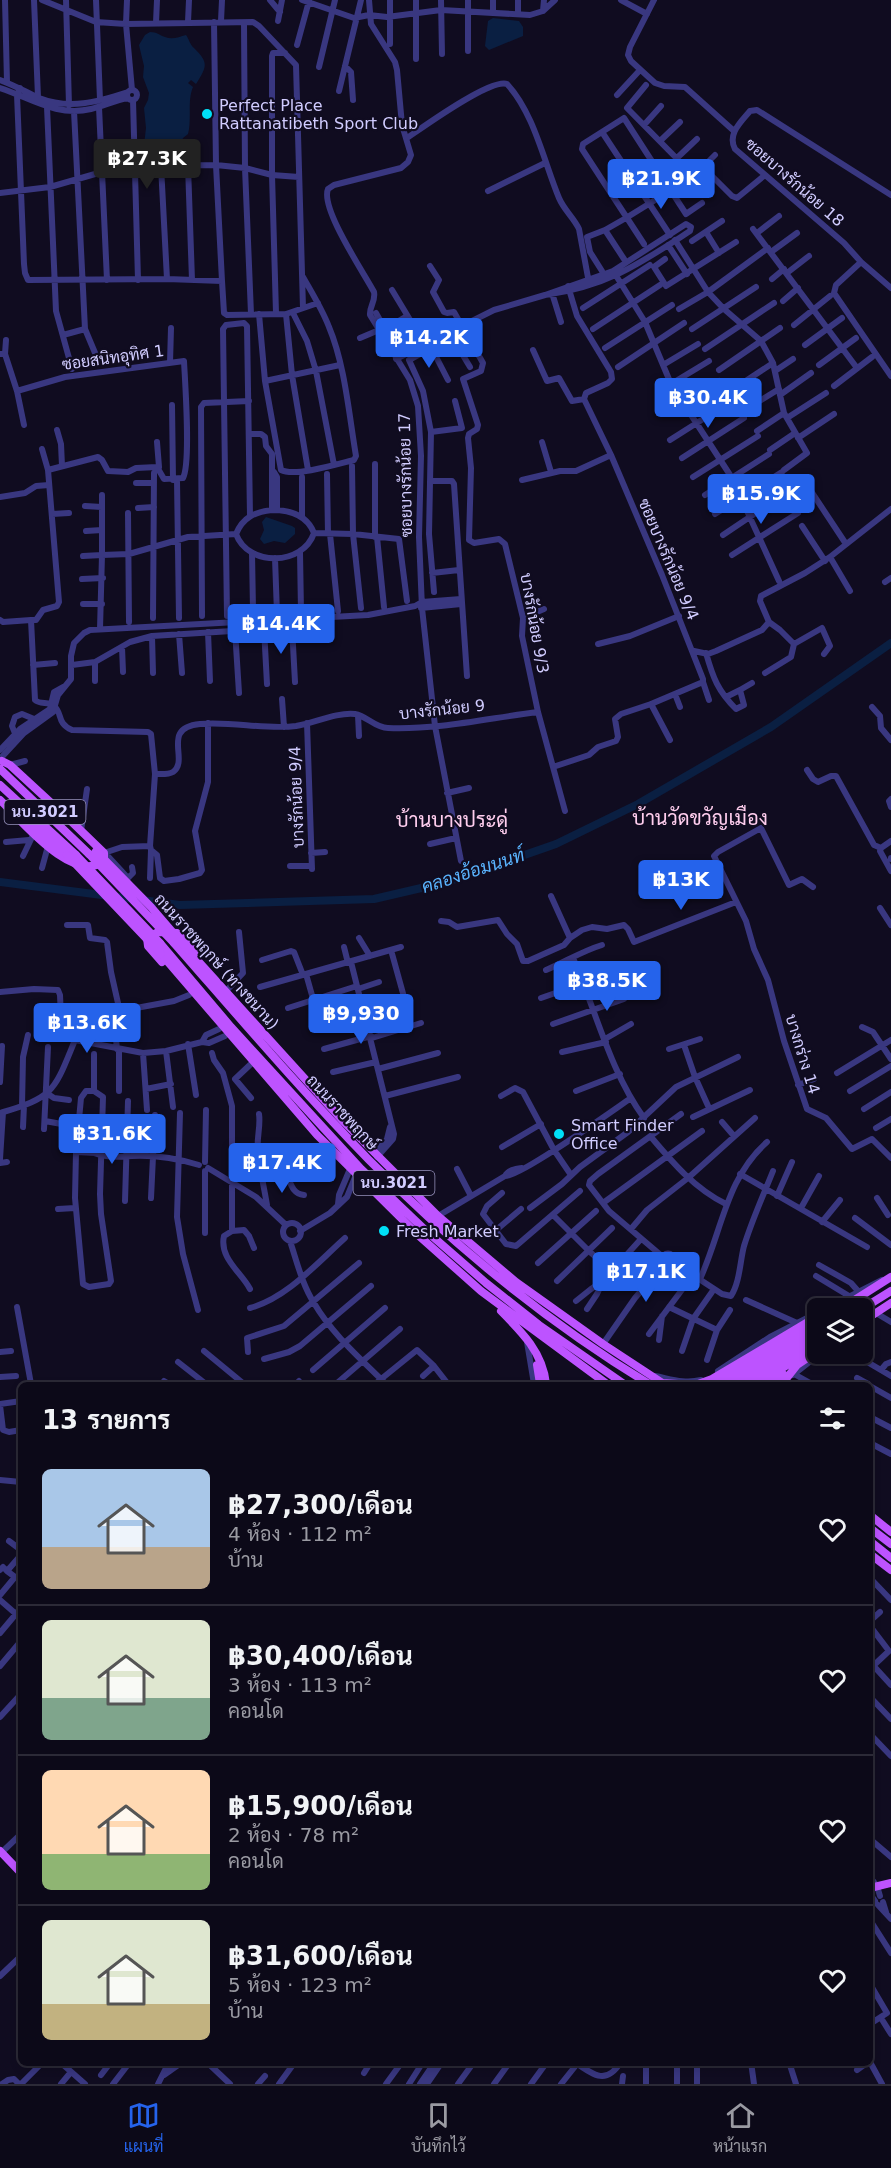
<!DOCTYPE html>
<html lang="th">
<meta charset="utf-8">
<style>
body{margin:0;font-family:"DejaVu Sans",Sarabun,sans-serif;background:#151221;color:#f1f3f6;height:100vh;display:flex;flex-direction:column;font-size:22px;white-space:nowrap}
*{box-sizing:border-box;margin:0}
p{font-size:20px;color:#9a9aa2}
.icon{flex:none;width:33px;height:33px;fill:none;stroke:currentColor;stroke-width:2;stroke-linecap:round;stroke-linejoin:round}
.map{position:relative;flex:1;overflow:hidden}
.panel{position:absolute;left:18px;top:1382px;width:855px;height:684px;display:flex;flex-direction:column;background:#0c0918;border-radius:9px;box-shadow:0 3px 9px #0003,0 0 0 2px #2c2a37}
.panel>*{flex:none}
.controls{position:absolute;left:807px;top:1298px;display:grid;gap:12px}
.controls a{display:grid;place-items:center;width:66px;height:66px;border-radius:9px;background:#0c0918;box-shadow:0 3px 9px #0003,0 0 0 2px #2c2a37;font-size:30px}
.price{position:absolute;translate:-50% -51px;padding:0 14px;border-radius:6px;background:#2563eb;color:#fff;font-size:20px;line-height:39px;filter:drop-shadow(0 2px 3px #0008)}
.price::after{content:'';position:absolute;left:50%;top:36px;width:18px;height:14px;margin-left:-9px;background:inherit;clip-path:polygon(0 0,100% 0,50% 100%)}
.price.on{background:#222;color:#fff}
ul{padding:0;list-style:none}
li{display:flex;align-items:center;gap:18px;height:150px;padding:0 24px}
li+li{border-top:2px solid #2c2a37}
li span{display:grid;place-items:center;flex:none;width:168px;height:120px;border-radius:9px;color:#555}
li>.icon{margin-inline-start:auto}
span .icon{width:72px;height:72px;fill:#fffc;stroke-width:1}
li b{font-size:26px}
h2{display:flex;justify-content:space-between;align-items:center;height:72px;padding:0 24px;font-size:26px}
.dock{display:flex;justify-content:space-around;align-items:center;height:84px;border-top:2px solid #2c2a37;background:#0c0918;font-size:16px;color:#9a9aa2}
.dock a{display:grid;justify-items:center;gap:3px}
.dock .on{color:#2563eb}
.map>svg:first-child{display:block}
.water{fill:#0a1f42}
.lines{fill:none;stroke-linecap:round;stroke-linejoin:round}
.river{stroke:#0a1f42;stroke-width:8}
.minor{stroke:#393780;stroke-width:6}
.major{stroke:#bd53ff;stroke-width:8}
.major-bridge{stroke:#bd53ff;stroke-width:8}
.poi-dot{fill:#00e0f7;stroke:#100c20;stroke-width:2}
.labels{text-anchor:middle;stroke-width:4.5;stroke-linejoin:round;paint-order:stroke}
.shield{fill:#100c20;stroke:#9792bc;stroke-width:1.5}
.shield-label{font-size:15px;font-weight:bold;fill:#d1ccff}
.poi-label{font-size:16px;fill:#d1ccff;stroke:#100c20;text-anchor:start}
.street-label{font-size:16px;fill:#d1ccff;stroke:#100c20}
.water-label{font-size:18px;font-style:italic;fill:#5ab4ff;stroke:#100c20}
.quarter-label{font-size:20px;fill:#ffceee;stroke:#100c20}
</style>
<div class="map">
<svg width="891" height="2084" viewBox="0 0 891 2084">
<rect width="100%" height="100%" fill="#100c20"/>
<!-- water -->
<path class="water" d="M493,18L519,21L523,27V36L489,50L485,46L488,21Z
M150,32C157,32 159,35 165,37C172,40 179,37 186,35C189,39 190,45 194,48C209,63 207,66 196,84L191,80L188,83L193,87C187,101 192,119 188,134L183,138L178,153C168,157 157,155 147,151L144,145L146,128L144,108L148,100L149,93L143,77L144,66L139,45L145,35Z
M266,517L292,526L295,528V534L285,543L274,541L264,544L260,539L264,530L262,522Z"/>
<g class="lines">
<!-- river -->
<path class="river" d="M0,882L180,905L374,899L447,882L556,844L638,804L771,727L891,643"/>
<!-- minor -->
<path class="minor" d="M5,0L7,82
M34,0L38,97
M42,0L96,22L126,24L253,22L259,26L296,65L303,308
M66,0L69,105
M96,0L100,100
M127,0L126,24L132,90
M270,0L280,12
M302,0L354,18L369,15L387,17L441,10L530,15L543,11L555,0
M369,0L371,24L395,62L397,70L402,125L411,155L408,162L401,168L334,185L328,189C320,208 364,273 374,292C376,301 369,307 370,315L410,380L418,406L421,456L419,537L422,608L435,726L461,861
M390,0V44
M441,0L442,54
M493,0V13
M621,0L647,14
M654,0L630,47L628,55L631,61L655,83L664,86L685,87L734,131
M543,11L544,0
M518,14V0
M221,21L222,0
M278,21L282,0
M188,22L189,0
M214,22L216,165L222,281
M156,23L157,0
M244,23L245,168L251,314
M297,45L309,1
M468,51V0
M416,59V0
M345,66L351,72L353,100
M319,67L335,0
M0,80C14,85 26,92 39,98C70,110 97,102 128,92
M646,85L627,108L694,176
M0,88C31,98 56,117 91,109C104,106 115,100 128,98
M20,88L17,95L24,264L25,273L28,280L167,279L222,281L224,313L227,315L286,314L318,303
M127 95a5 5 0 1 1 10 0a5 5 0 1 1-10 0Z
M339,91L361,0
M617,95L640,70
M133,100L138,280
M47,107L56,311L72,369
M99,107L107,280
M74,111L85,329L98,360
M644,125L661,106
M602,132L670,235
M407,138C423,127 491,78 507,84C534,113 544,162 559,198C564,210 574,218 579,229L589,283
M660,141L680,122
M677,158L697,139
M161,166L167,279
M188,166L192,280
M709,173L732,196L737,198L765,175
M488,191L545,163
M0,193L50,187L102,172L134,166L216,165L245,168L272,175L299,177
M891,195L757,110L750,111C741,122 727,134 735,149L844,243L861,262L891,288
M753,229L857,368
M605,230L624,259
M706,232L719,253
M757,233L779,216
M675,240L708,292L724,309L761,341L773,363L784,413L807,453L784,470
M692,241L722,221
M644,244L582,149L583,144L624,118L686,214L702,203
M668,245L687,274
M771,252L797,233
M665,259L654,267L666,286L736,242
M861,262L836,285L834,293L891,376
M430,266L439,280L433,292L444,312L447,313L454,312L483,363L481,371L463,379L478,425L477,429L469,434L468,438L471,468L469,540L474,543L499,539L505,544L523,618L522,636L538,712L565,811
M602,271L590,252L587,237L605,230L626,218L694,176L715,155
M787,273L809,256
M615,274L645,322L671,384L732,478L779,581
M772,279L784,269
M392,290L424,343
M552,293L561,322
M783,301L798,288
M583,308L650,265
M679,309L708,292L768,248
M276,313L272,175V56L273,53H285
M293,313L307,341L316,371L334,465
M376,313L394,345
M259,314L265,381L281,470C295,477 338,464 354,460L356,456C349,415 345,365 329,327C322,309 312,293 303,277
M286,314L292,375L308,470
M794,325L830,296
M385,329L407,316
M593,329L660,285
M692,329L756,287
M63,335L85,329
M360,338L379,330
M805,345L842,318
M431,347L448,380
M605,348L672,305
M705,349L774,303
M533,350L547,381L559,378L572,401L584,399
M0,354H5L17,391L65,377L184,361C185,382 191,463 183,478L164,479L157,467L136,468L128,472L108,471L102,460L98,457L48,470
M5,354L6,340
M396,359L494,310L545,295L613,271L686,224L691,227L690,231C639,264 608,286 545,295
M170,363L171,328
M663,365L698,344
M819,365L856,338
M618,367L684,323
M719,370L780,328
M775,371L793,359
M265,381L340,365
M671,384L709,361
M834,386L872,357
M732,390L773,363
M17,391L24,425
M780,395L811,373
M682,403L719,381
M172,405L173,480
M745,410L779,389
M787,418L826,393
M57,430L61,444L62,466
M757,431L784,413
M431,432L462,428L455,401
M249,434H261L265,437L266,446L272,454V510
M798,438L834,414
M670,440L733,400
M157,442L159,467
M542,442L551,472
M770,450L795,433
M682,458L744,418
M375,464V537
M352,466L353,534L361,608
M274,472L277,477V510
M327,474L328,534
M693,477L758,436
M803,479L846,544
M177,480L179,618
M522,480L560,471H576L611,455
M430,481H452L454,484L467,676
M136,483H154
M705,495L769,454
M0,497L25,493L36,486L49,485
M85,506L102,507
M138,508L154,507
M272,510C291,510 307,515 314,533C303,566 248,567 236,534C243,517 255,512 272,510Z
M128,513L129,622
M52,514L69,513
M715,514L782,472
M302,517V477
M802,526L825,561
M86,531L102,530
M314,533L353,534L399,539L407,601
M330,534L338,611
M723,535L784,494
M377,537L384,607
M300,552L301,612
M252,553L253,610
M732,555L798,513
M83,556L102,555V495
M830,557L850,591
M275,558L277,614
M432,573L459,570
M82,579L103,578
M885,582L891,578
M434,592L429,534L431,432L423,391L409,360L449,338L452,337L470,367
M83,604H102
M421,608L461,604
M202,616L201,407L204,403L249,401
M227,616L223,329L226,325L244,323L247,326L250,516
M153,618L154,473
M523,618L544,609
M0,620L3,622L31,620L35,700C40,705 49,701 54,706C63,713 56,723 72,730L148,732L151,734L155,774L150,846L151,850L157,855L160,878L164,881L179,879L200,873L202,870L195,831L208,782V723
M31,620H36L43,610L57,606L59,602L48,470L42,449
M769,622L780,630L794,644L822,628L830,646L824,654
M292,627L295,682
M264,628L267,684
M100,629L102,555L129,554L188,537L236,534
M235,630L239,693
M208,632L210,681
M179,634L182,673
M152,636L153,673
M598,644L630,636L679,616
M122,647L123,672
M694,651L708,654L716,651L762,630L769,622L760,601L761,596L805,573L830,557L891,509
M706,653C713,678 718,691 736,709L744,705L740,690L752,683
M95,662V681
M33,665L55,663
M72,665L95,662L130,642L152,636L313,626
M765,673L791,657L794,644
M703,682L709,700
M675,694L680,707
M726,697L740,690
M282,699L284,727
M651,704L670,740
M872,707L880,716L881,728L891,740
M358,715L359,736
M307,723L312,869
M16,736L12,726L15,717L22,714L34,719
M0,750L20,729L50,709L54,692L63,687
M0,759L24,733L53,712L58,695L71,679V656L74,643L84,633L90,630L368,615L415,606L422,602L461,599
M10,765L25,761
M553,767L589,755L598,747L616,741L618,737L615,719L621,714L651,704L703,682V679L662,575L611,455L584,399L586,393L608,383L612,379L611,372L577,316L568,286
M807,770L813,779L818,782L831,776H836L874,845L881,848
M155,774C160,774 168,775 173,772C190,760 160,728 200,724C232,721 265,730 296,726C314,723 337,712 355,714C367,716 375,728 388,728C439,730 489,718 538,712
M447,793L469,788
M891,799L889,801L891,807
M81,831L87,789
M891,841L881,848L880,851L891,871
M6,842L29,840
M430,844L456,838
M104,853L122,847L150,846
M105,853L128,878L133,873L132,867
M311,853L325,852
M23,856L34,833
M891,858V859
M290,866H312
M42,868L48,846
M150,878L151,850
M813,887L802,879L789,885L761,828L718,852L714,856L746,921L754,949L768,980L784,1041L807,1109L826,1118L852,1149L872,1139L891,1158
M551,896L570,938
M880,908L891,925
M441,921L449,922L457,927L498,920L507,934L517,944L523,961H528L564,945L570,938L582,930L592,927L607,929L624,925L628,929L634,942L736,902
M67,925H88L90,938L105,940L107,942L111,972L120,1012
M359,938L370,956
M344,947L348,963
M391,950L404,997
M573,958C596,1011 610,1071 644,1118
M262,960L291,951L294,952L303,975
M351,962L394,1134L393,1139L377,1157
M546,970C565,962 582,951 602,945
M306,974L319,1020L327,1022L365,1012
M260,987L401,947
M228,989L243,973L239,932
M358,989L379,982
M0,992L34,989L58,990L60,995L61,1018L66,1021L174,1001L189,995
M541,998L610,974
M288,1008L357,986
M365,1013L387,1007
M114,1020L117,1049
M553,1024L624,999
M862,1027L873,1032L891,1059
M372,1038L421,1023
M605,1039L631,1024
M202,1042L206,1035L219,1029
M188,1044L196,1095
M684,1045L695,1077L709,1108
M324,1049L371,1036
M669,1049L700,1039
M166,1051L173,1107
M562,1052L606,1042
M143,1053L147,1110
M212,1053L214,1060L223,1073L232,1106V1231
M94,1054V1091
M378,1069L438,1053
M333,1072L376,1062
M837,1073L891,1040
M0,1082L2,1046
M798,1085L814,1079
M146,1089L171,1084
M86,1091H94L103,1097L100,1194L101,1214L111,1281L109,1284L89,1287L83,1284L75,1198L76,1152L81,1098Z
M119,1091V1050
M576,1091L620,1074
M850,1091L891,1066
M48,1094L54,1098L69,1100
M385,1096L458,1077
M501,1096L515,1088L523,1092L554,1150L571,1175
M251,1098L235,1079L253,1062
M22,1106L23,1057L28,1035
M864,1109L891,1092
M0,1113C55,1097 54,1091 75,1040L143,1053L166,1051L202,1042L209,1043L225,1036
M180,1113L177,1217L183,1254L198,1310
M259,1114C261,1127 256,1139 258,1153C260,1170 264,1187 267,1205
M693,1117L750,1090
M45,1121L67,1125
M722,1122L734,1136
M23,1127L24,1105
M876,1128L891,1119
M44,1129L48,1047
M651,1137C673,1163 695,1189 726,1204
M502,1147L541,1124
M76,1152L97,1153
M94,1153C107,1158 120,1157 132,1156C154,1155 179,1159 199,1165
M374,1153L387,1139L390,1127
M0,1159L3,1112
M205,1162L206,1110
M0,1163L7,1162
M208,1168L256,1197L286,1225
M457,1169L471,1196
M205,1171V1233
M262,1173L283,1168C291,1178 289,1193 304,1195
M740,1174L867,1247
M505,1176C508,1170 515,1169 522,1168
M502,1193L487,1206L483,1214L506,1244L516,1246L580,1191
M777,1196L792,1162
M151,1198L155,1115
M877,1198L888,1215
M125,1201L128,1101
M603,1203L702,1131
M338,1204L339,1195L350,1169
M530,1208L562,1184L580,1167L628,1132L676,1087L738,1057
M801,1208L819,1176
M58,1209L75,1208
M553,1215L590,1252L612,1271
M438,1216L505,1176C520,1177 612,1111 631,1098
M855,1218L891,1245
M822,1222L840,1200
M283 1232a9 9 0 1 1 18 0a9 9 0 1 1-18 0Z
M631,1229L647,1210L688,1178L755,1118
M300,1231L330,1213L347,1197L356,1175
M495,1231L521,1209
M290,1241C297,1262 302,1284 314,1303C332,1334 361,1359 386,1384
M662.5 1259a5.5 5.5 0 1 1 11 0a5.5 5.5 0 1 1-11 0Z
M663,1257L609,1211L589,1185L590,1181L598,1174L681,1114
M673,1262L722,1294L731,1296C740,1282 740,1261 744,1246C752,1220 763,1196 773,1171
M538,1263L596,1211
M819,1265L851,1283L858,1291
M816,1276L849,1296
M700,1279C722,1231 726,1178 767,1142
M557,1281L612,1228
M250,1289C241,1272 219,1258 224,1236L232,1231L244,1230L249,1236L254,1248
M746,1300L797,1323
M576,1301L591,1289L603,1281
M17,1307L31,1384
M669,1307L717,1330
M250,1308C287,1298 317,1263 345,1238
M827,1308L882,1280
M587,1309L597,1294L603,1281L641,1239
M876,1313L891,1322
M649,1334L693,1275
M659,1340L662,1316
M527,1342L534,1384
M603,1344L635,1298L665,1263
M204,1351L244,1384
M682,1351L693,1319L712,1292
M0,1352L11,1351
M248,1352L247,1338L284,1326L359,1263
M852,1353L891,1376
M264,1359L289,1352L300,1346L371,1286
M707,1360L717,1330L730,1310
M178,1362L206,1384
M313,1370L385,1308
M881,1370L886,1364L891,1362
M718,1371L770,1337L815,1314
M794,1374L812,1384
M793,1375L821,1353
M423,1376L434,1366
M655,1376C671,1379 684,1384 701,1380
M0,1377L16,1376
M857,1378L868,1384
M164,1381L169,1384
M296,1384L299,1381
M336,1384L400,1329
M375,1384L417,1350L434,1366L448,1384
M870,1386L891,1398
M0,1404L21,1401
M0,1405L3,1430L9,1432L21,1430
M870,1417L891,1428
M870,1443L891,1454
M0,1480L21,1482
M9,1541L21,1550
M0,1570L3,1567L7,1571L21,1555
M870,1578L891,1600
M0,1595L15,1577L7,1571
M0,1600L16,1614
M870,1621L880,1612
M870,1626L889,1651L873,1666
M0,1633L21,1608
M870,1662L891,1685
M0,1666L21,1641
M870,1697L891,1719
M0,1717L21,1694
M870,1734L891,1756
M870,1839L891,1857
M1,1853L21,1834
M870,1877L877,1886L880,1896
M870,1894L875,1901
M883,1902L886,1912
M878,1905L891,1919
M870,1920L891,1953
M0,1976L21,1956
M870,1984L887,2013L870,2024
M881,2018L891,2034
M60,2062L85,2084
M210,2062L211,2066L230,2084
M575,2062C595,2077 607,2084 621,2062
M697,2062V2084
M751,2062L754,2084
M789,2062L796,2084
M870,2062L882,2084
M751,2065L765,2062
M857,2070L868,2062
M364,2073L371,2062
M101,2075L111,2062
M164,2075L181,2063
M2,2084L8,2080L14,2079L19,2084
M21,2084L43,2062
M61,2084L71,2072
M113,2084L130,2062
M158,2084L169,2062
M258,2084L265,2076
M279,2084L295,2062
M386,2084L402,2062
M409,2084L423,2062
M420,2084L435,2062
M427,2084L442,2062
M458,2084L474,2062
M494,2084L510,2062
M531,2084L547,2062
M561,2084L577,2064
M622,2084L623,2076
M646,2084V2062
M677,2084V2062"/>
<!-- major -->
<path class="major" d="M0,769L89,854
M0,785L76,855
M0,800C21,820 73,885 104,861V853L74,824L10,765L2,761
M17,810L67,855
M160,943L231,1027L361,1169L424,1229L486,1283L539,1325L624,1384
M174,943C238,1016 301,1090 369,1160C453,1245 547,1322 649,1384
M188,950L344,1122L438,1216L516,1282L603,1344L664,1384
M161,954L317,1135L418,1235L481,1291L607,1384
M162,962L148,946L147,938L158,932L177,933L195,951
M842,1308L891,1277
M862,1309L891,1291
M501,1311C522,1332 543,1353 546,1384
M862,1322L891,1303
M537,1365L540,1384
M662,1383L678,1384
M587,1384H588
M698,1384L712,1379L818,1316
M716,1384L799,1332L818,1323
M730,1384L805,1337L816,1327
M744,1384L818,1337
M758,1384L818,1345
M770,1384L783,1374
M782,1384L797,1365L818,1351
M870,1515L891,1532
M870,1528L891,1544
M870,1541L891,1558
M870,1554L891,1570
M0,1851L21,1873
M870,1888L891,1883
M175,2062H182"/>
<!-- major-bridge -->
<path class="major-bridge" d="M96,851L151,907L188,950
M89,854L174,943
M67,855L161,954
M76,855L160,943"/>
</g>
<!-- markers -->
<g class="poi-dot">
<circle cx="207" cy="114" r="6"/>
<circle cx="559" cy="1134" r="6"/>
<circle cx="384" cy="1231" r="6"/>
</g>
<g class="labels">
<!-- shield labels -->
<g class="shield">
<rect x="4.5" y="800" width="81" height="24" rx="4.5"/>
<rect x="353.5" y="1171" width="81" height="24" rx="4.5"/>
</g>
<g class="shield-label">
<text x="45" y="817">นบ.3021</text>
<text x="394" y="1188">นบ.3021</text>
</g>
<!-- poi labels -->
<g class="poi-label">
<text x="219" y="111">Perfect Place<tspan x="219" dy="18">Rattanatibeth Sport Club</tspan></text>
<text x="571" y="1131">Smart Finder<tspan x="571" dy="18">Office</tspan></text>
<text x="396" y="1237">Fresh Market</text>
</g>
<!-- street labels -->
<g class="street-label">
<text transform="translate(795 182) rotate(41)" y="6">ซอยบางรักน้อย 18</text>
<text transform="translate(113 357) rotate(-8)" y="6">ซอยสนิทอุทิศ 1</text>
<text transform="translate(405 475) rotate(-91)" y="6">ซอยบางรักน้อย 17</text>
<text transform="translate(669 559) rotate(67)" y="6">ซอยบางรักน้อย 9/4</text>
<text transform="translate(535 623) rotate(80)" y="6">บางรักน้อย 9/3</text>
<text transform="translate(442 709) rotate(-6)" y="6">บางรักน้อย 9</text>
<text transform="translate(296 797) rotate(-92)" y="6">บางรักน้อย 9/4</text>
<text transform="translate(217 961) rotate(48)" y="6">ถนนราชพฤกษ์ (ทางขนาน)</text>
<text transform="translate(803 1054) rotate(73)" y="6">บางกร่าง 14</text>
<text transform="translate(343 1112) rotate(47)" y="6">ถนนราชพฤกษ์</text>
</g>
<!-- water labels -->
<g class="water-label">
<text transform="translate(473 871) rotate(-18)" y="6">คลองอ้อมนนท์</text>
</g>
<!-- quarter labels -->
<g class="quarter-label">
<text x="700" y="825">บ้านวัดขวัญเมือง</text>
<text x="452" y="827">บ้านบางประดู่</text>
</g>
</g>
</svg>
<div class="controls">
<a><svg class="icon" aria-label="layers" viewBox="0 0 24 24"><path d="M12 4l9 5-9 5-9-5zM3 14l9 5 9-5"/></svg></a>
</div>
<b class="price on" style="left:147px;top:190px">฿27.3K</b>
<b class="price" style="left:661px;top:210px">฿21.9K</b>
<b class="price" style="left:429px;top:369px">฿14.2K</b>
<b class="price" style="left:708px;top:429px">฿30.4K</b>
<b class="price" style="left:761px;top:525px">฿15.9K</b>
<b class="price" style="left:281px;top:655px">฿14.4K</b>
<b class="price" style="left:681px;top:911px">฿13K</b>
<b class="price" style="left:607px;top:1012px">฿38.5K</b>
<b class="price" style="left:361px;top:1045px">฿9,930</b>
<b class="price" style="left:87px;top:1054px">฿13.6K</b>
<b class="price" style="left:112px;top:1165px">฿31.6K</b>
<b class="price" style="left:282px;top:1194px">฿17.4K</b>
<b class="price" style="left:646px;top:1303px">฿17.1K</b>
<section class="panel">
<h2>13 รายการ<svg class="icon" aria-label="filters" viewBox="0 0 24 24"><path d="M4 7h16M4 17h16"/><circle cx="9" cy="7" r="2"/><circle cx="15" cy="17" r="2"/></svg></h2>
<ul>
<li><span style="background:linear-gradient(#a9c7e8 65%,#b9a48a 0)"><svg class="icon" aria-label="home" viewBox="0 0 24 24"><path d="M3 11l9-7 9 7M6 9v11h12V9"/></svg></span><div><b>฿27,300/เดือน</b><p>4 ห้อง · 112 m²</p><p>บ้าน</p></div><svg class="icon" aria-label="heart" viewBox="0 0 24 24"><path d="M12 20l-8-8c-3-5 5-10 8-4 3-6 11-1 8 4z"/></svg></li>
<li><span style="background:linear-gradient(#dfe7d0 65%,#7fa58c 0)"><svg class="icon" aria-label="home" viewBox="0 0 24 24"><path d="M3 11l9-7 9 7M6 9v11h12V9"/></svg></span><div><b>฿30,400/เดือน</b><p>3 ห้อง · 113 m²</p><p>คอนโด</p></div><svg class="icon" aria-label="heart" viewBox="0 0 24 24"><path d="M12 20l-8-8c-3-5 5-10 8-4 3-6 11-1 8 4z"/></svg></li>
<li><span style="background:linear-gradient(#ffd9b3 70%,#8fb573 0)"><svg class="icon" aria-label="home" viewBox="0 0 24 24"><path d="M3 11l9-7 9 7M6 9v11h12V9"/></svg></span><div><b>฿15,900/เดือน</b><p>2 ห้อง · 78 m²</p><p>คอนโด</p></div><svg class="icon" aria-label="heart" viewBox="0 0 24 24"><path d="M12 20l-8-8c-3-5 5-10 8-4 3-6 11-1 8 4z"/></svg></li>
<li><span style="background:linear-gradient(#dfe7d0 70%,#c2b280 0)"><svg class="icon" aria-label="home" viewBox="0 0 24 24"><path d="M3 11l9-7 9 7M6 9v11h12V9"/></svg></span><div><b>฿31,600/เดือน</b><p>5 ห้อง · 123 m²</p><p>บ้าน</p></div><svg class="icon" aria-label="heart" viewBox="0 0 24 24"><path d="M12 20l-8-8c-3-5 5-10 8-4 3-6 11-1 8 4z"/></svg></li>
</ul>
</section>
</div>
<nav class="dock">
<a class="on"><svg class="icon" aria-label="map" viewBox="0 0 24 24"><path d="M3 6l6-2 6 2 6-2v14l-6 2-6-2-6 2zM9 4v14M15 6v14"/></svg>แผนที่</a>
<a><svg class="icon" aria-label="saved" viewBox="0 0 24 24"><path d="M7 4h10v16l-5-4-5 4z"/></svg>บันทึกไว้</a>
<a><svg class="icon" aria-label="home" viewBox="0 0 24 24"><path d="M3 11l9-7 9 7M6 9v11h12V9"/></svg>หน้าแรก</a>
</nav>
